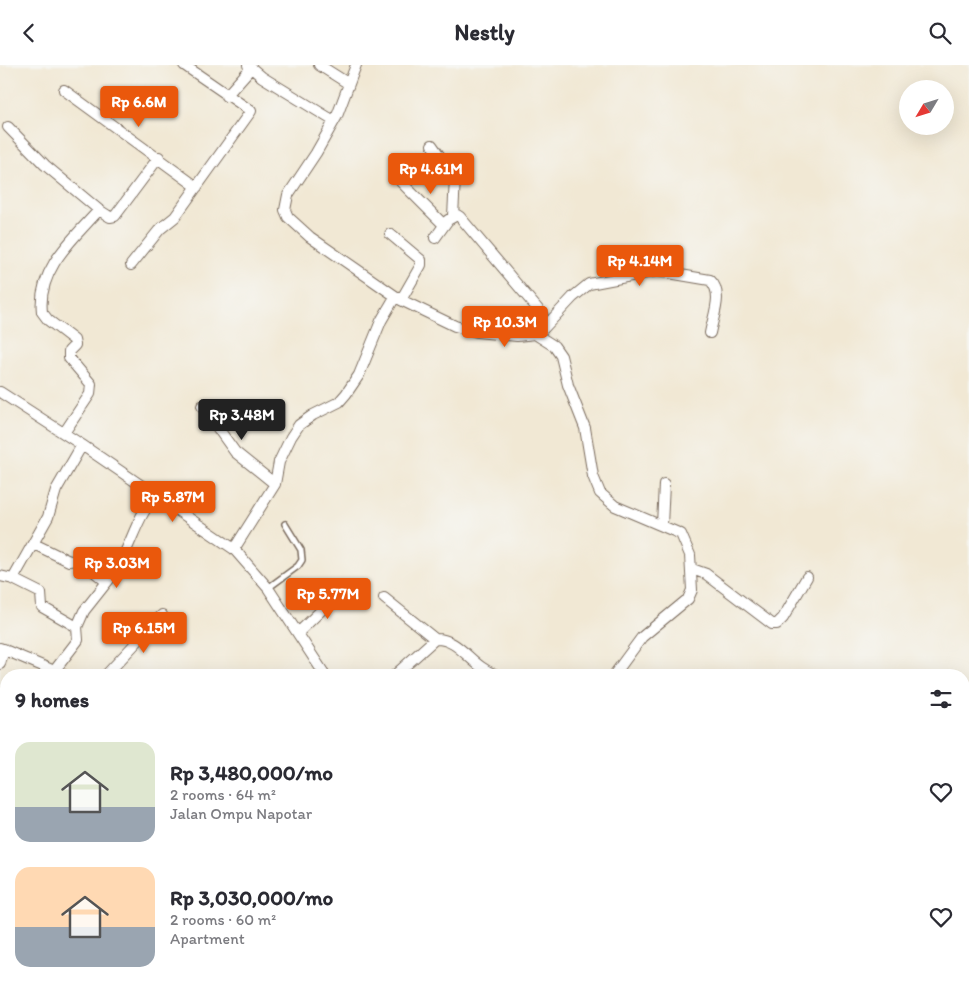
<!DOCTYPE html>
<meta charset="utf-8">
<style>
body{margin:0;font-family:Itim,sans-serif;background:#f7f7f7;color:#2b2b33;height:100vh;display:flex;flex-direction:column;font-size:19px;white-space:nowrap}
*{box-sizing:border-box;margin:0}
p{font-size:16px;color:#7c7c81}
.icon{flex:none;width:28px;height:28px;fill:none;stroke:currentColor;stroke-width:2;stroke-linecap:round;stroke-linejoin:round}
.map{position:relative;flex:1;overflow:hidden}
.panel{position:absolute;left:0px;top:604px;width:970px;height:321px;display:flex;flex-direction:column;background:#fff;border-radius:20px 20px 0 0;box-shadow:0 5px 20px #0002}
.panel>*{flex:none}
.needle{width:32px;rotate:232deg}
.controls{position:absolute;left:899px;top:15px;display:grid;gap:10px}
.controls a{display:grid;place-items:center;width:55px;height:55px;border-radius:50%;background:#fff;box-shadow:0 5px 20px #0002;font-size:25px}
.price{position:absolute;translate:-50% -42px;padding:0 11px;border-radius:5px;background:#ea580c;color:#fff;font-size:16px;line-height:32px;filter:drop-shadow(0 1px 2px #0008)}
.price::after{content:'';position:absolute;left:50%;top:30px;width:15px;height:11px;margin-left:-8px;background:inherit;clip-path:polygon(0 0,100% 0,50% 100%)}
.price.current{background:#222;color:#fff}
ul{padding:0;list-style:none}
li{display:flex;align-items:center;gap:15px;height:125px;padding:0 15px}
li span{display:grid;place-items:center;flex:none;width:140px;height:100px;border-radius:15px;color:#555}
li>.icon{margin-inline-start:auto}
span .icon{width:60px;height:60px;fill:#fffc;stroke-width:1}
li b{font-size:21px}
h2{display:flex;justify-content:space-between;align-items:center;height:60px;padding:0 15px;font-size:21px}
header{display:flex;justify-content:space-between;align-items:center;height:65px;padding:0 15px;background:#fff;font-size:22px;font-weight:700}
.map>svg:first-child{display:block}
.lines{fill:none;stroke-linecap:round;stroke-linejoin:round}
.service-casing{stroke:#7b6c5e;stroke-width:8}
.minor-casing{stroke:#7b6c5e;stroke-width:12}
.service{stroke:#fff;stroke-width:5}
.minor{stroke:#fff;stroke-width:10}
</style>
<header><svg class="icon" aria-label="back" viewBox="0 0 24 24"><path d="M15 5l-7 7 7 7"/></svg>Nestly<svg class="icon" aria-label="search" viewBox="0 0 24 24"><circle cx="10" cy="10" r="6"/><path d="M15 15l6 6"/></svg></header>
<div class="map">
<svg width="969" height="924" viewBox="0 0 969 924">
<rect width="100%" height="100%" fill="#f6f6f2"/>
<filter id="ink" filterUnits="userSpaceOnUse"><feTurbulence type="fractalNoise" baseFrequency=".02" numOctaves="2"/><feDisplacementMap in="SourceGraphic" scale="10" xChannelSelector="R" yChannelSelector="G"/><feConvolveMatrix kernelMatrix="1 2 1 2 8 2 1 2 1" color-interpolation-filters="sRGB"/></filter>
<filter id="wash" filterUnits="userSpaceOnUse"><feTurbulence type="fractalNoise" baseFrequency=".0096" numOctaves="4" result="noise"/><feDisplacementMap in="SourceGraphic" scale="20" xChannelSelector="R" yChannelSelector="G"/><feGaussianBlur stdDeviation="1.12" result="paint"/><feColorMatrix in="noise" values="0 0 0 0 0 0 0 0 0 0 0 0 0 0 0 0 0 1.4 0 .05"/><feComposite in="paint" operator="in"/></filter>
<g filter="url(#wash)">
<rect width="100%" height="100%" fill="#f1e8d4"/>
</g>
<g filter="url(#ink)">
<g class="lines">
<defs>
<path id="service" d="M268,523L298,501L302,495L301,485L285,459"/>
<path id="minor" d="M248,0L262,12L334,56
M319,0L349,19
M356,0L337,51L316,88L288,130L285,145L288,152L310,172L401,235L455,261L477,267L517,271L535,269L554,281L561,291L568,320L585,363L593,411L600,428L615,441L681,469L690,490L692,525L688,534L642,572L614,610
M64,25L197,122
M226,31L251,3
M8,62L45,100L99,145
M432,80L455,113L453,151
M401,117L444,160
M390,169L421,195V200L401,235
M435,173L448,155L457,150L460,152L542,249L543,264
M131,200L160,164L175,152L251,46L184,0
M544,263L573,232L589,219L657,206L710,215C724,228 713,251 710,268
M0,327L82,380L234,484L268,523L325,610
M202,341L235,387L275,419
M64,368L90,329L91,319L69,293V286L75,280L74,275L48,255L42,247C37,204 74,173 99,145L110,152L115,151L159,92
M662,460L664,419
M34,479L69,496L80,495L107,517L84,546L77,562L78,575L55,605
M234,484L275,419L279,397L291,372L299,360L313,350L339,337L346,329L359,310L381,256L395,232
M692,504L706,509L772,559H777L783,553L807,512
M0,511L13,514L48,452L56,425L82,380
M13,514L41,528L42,542L77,562
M107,517C130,490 132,459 155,430
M384,533L435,574
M299,567L341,526
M0,583L64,610
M0,599L4,584
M106,610L162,550
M395,610L435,574C460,573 470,601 496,610
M0,672L6,675
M0,764L6,750
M0,791L6,794
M0,832L6,836
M0,902L6,907
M23,919L30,924
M285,919L289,924
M623,919L631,924
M387,924L392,919
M529,924L531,919
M585,924L587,919"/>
</defs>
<!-- service casing -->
<use href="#service" class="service-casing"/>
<!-- minor casing -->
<use href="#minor" class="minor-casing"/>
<!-- service -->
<use href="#service" class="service"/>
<!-- minor -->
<use href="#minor" class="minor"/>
</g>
</g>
</svg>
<div class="controls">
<a><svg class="needle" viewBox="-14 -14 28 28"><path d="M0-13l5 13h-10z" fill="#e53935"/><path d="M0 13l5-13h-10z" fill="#7c7c81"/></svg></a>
</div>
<b class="price" style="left:139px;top:63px">Rp 6.6M</b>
<b class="price" style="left:431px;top:130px">Rp 4.61M</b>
<b class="price" style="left:640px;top:222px">Rp 4.14M</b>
<b class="price" style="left:505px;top:283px">Rp 10.3M</b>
<b class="price current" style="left:242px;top:376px">Rp 3.48M</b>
<b class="price" style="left:173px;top:458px">Rp 5.87M</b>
<b class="price" style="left:117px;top:524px">Rp 3.03M</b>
<b class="price" style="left:328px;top:555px">Rp 5.77M</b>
<b class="price" style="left:144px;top:589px">Rp 6.15M</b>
<section class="panel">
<h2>9 homes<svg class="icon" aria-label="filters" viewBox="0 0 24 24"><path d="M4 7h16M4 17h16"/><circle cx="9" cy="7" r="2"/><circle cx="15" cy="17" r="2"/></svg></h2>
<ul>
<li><span style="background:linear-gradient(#dfe7d0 65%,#9aa5b1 0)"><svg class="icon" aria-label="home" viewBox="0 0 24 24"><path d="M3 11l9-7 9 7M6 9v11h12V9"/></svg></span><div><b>Rp 3,480,000/mo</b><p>2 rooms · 64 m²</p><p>Jalan Ompu Napotar</p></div><svg class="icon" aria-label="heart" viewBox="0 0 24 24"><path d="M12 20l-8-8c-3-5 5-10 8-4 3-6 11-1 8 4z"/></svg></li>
<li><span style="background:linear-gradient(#ffd9b3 60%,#9aa5b1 0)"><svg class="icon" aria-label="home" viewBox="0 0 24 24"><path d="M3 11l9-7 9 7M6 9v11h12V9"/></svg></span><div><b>Rp 3,030,000/mo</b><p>2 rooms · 60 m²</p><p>Apartment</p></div><svg class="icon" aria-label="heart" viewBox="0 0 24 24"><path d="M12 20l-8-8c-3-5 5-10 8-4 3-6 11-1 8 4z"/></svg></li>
</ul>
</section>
</div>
